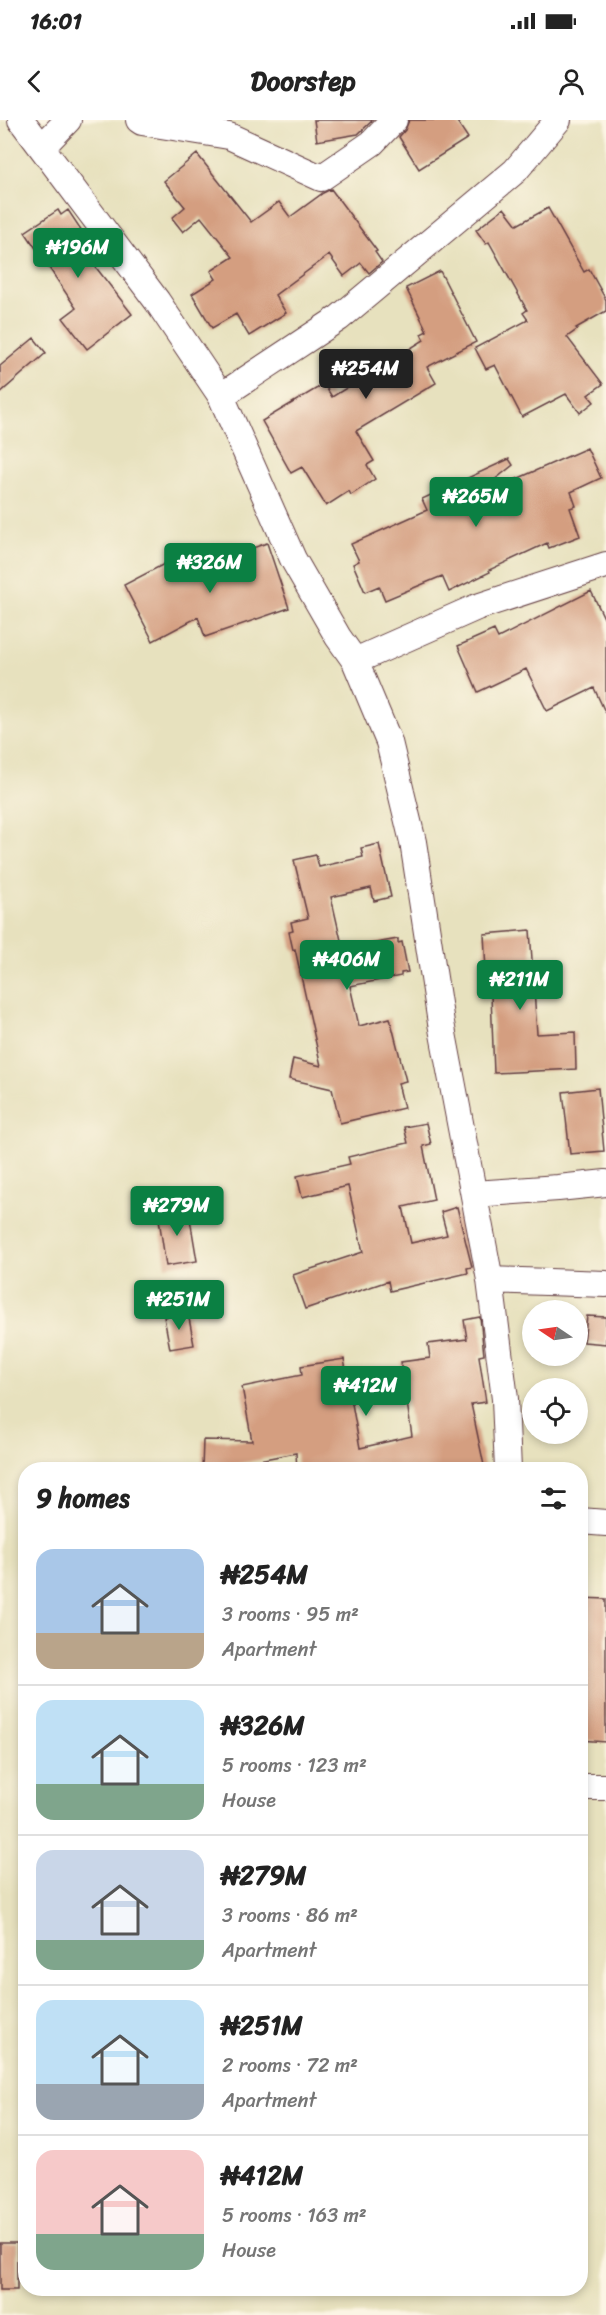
<!DOCTYPE html>
<meta charset="utf-8">
<style>
body{margin:0;font-family:Sriracha,sans-serif;background:#f6f6f6;color:#222;height:100vh;display:flex;flex-direction:column;font-size:22px;white-space:nowrap}
*{box-sizing:border-box;margin:0}
p{font-size:20px;color:#767676}
.icon{flex:none;width:33px;height:33px;fill:none;stroke:currentColor;stroke-width:2;stroke-linecap:round;stroke-linejoin:round}
.map{position:relative;flex:1;overflow:hidden}
.panel{position:absolute;left:18px;top:1342px;width:570px;height:834px;display:flex;flex-direction:column;background:#fff;border-radius:24px;box-shadow:0 3px 9px #0003}
.panel>*{flex:none}
.needle{width:39px;rotate:283deg}
.buttons{position:absolute;left:522px;top:1180px;display:grid;gap:12px}
.buttons a{display:grid;place-items:center;width:66px;height:66px;border-radius:50%;background:#fff;box-shadow:0 3px 9px #0003;font-size:30px}
.price{position:absolute;translate:-50% -51px;padding:0 14px;border-radius:6px;background:#0b8043;color:#fff;font-size:20px;line-height:39px;filter:drop-shadow(0 2px 3px #0008)}
.price::after{content:'';position:absolute;left:50%;top:36px;width:18px;height:14px;margin-left:-9px;background:inherit;clip-path:polygon(0 0,100% 0,50% 100%)}
.price.on{background:#222;color:#fff}
ul{padding:0;list-style:none}
li{display:flex;align-items:center;gap:18px;height:150px;padding:0 18px}
li+li{border-top:2px solid #e0e0e0}
li span{display:grid;place-items:center;flex:none;width:168px;height:120px;border-radius:18px;color:#555}
li>.icon{margin-inline-start:auto}
span .icon{width:72px;height:72px;fill:#fffc;stroke-width:1}
li b{font-size:26px}
h2{display:flex;justify-content:space-between;align-items:center;height:72px;padding:0 18px;font-size:26px}
.status{display:flex;justify-content:space-between;align-items:center;height:42px;padding:0 30px;background:#fff;direction:ltr}
.status svg{height:16px;fill:currentColor}
header{display:flex;justify-content:space-between;align-items:center;height:78px;padding:0 18px;background:#fff;font-size:27px;font-weight:800}
.map>svg:first-child{display:block}
.building{fill:#d49e80}
.lines{fill:none;stroke-linecap:round;stroke-linejoin:round}
.street-casing{stroke:#623c41;stroke-width:28}
.street{stroke:#fff;stroke-width:26}
</style>
<div class="status"><b>16:01</b><svg viewBox="0 0 49 12"><path d="M0 12V9h3v3zM5 12V6h3v6zM10 12V3h3v9zM15 12V0h3v12zM26 1h20v11H26zM47 4h2v5h-2z"/></svg></div>
<header><svg class="icon" aria-label="back" viewBox="0 0 24 24"><path d="M15 5l-7 7 7 7"/></svg>Doorstep<svg class="icon" aria-label="person" viewBox="0 0 24 24"><circle cx="12" cy="8" r="4"/><path d="M4 21q1-7 8-7t8 7"/></svg></header>
<div class="map">
<svg width="606" height="2195" viewBox="0 0 606 2195">
<rect width="100%" height="100%" fill="#fcf5e5"/>
<filter id="ink" filterUnits="userSpaceOnUse"><feTurbulence type="fractalNoise" baseFrequency=".0167" numOctaves="2"/><feDisplacementMap in="SourceGraphic" scale="12" xChannelSelector="R" yChannelSelector="G"/><feConvolveMatrix kernelMatrix="1 2 1 2 8 2 1 2 1" color-interpolation-filters="sRGB"/></filter>
<filter id="wash" filterUnits="userSpaceOnUse"><feTurbulence type="fractalNoise" baseFrequency=".008" numOctaves="4" result="noise"/><feDisplacementMap in="SourceGraphic" scale="24" xChannelSelector="R" yChannelSelector="G"/><feGaussianBlur stdDeviation="1.35" result="paint"/><feColorMatrix in="noise" values="0 0 0 0 0 0 0 0 0 0 0 0 0 0 0 0 0 1.4 0 .05"/><feComposite in="paint" operator="in"/></filter>
<g filter="url(#wash)">
<rect width="100%" height="100%" fill="#e7e1be"/>
<g id="blocks">
<!-- building -->
<path class="building" d="M314,0H373L358,14L317,21Z
M409,0H456L468,18L419,49L399,17L405,10Z
M197,34L251,102L279,82L290,97L323,73L331,69L377,131L375,132L382,142L369,153L361,143L344,156L329,135L275,175L286,193L249,216L236,194L212,208L192,174L216,159L211,151L233,137L201,97L183,112L172,98L185,87L164,61Z
M504,88L517,105L548,88L584,152L589,149L606,180V191L576,208L578,209L567,217L603,264L588,275L594,282L580,293L566,274L522,297L495,245L486,249L475,228L528,200L523,193L527,190L489,122L486,124L476,110Z
M58,90L61,95L68,90L82,111L76,116L91,141L132,194L87,229L63,198L76,188L25,112Z
M440,151L476,222L427,247L436,263L356,311L374,341L367,345L375,359L351,375L349,371L326,386L302,347L291,353L262,301L324,264L332,277L424,220L421,214L427,211L406,168Z
M34,218L46,233L0,273V246Z
M587,328L601,358L571,372L576,386L570,388L580,416L549,428L547,423L489,450L490,452L449,472L442,456L385,480L379,466L365,472L353,444L359,441L351,424L427,390L422,379L509,339L513,345L483,369L485,373Z
M267,423L289,488L205,517L198,497L153,521L124,465L168,442L175,455Z
M591,471L606,502V594L594,568L547,591L526,549L478,572L458,526L494,510L498,518Z
M379,724L391,777L374,781L371,768L331,777L343,829L398,819V823L402,822L408,852L401,853V856L350,866L359,906L390,898L406,961L398,963L404,988L340,1003L332,969L289,959L293,939L321,946L295,829L293,830L289,812L293,811L291,802L308,798L294,740L316,735L319,747L363,737L361,728Z
M530,810L537,914L575,912L576,949L494,953L490,849L486,850L484,814Z
M598,968L604,1031L570,1034L563,972Z
M426,1003L431,1024L423,1026L434,1080L403,1087L411,1123L447,1115L441,1092L457,1087L472,1147L467,1148L468,1153L390,1171L388,1161L305,1189L293,1155L363,1132L348,1066L302,1077L297,1056L350,1044L348,1037L408,1023L404,1007Z
M188,1087L197,1141L166,1146L158,1092Z
M188,1193L194,1225L170,1229L164,1197Z
M587,1196L606,1197V1224L584,1222Z
M480,1197L484,1235L479,1236L486,1282L471,1284L485,1350H297L296,1333L227,1346V1350H202L203,1320L252,1321L242,1267L302,1255L301,1246L344,1239L360,1328L412,1316L401,1242L430,1238L428,1224L467,1219L464,1200Z
M580,1478L606,1479V1622L580,1620Z
M0,2123H17V2170H0Z"/>
</g>
</g>
<g filter="url(#ink)">
<use href="#blocks" fill-opacity="0" stroke="#623c41" stroke-width="1.5"/>
<g class="lines">
<defs>
<path id="street" d="M21,0L157,181L221,276L293,439L338,517L355,541L389,622L413,722L441,903L490,1160L505,1279L508,1350
M139,0L142,2L229,16L321,58L372,23L394,0
M42,27L68,0
M221,276L339,198L515,51L558,0
M355,541L477,487L606,445
M474,1074L558,1068L606,1063
M490,1160L606,1164
M580,1401L606,1403
M580,1667H606"/>
</defs>
<!-- street casing -->
<use href="#street" class="street-casing"/>
<!-- street -->
<use href="#street" class="street"/>
</g>
</g>
</svg>
<div class="buttons">
<a><svg class="needle" viewBox="-14 -14 28 28"><path d="M0-13l5 13h-10z" fill="#e53935"/><path d="M0 13l5-13h-10z" fill="#767676"/></svg></a>
<a><svg class="icon" aria-label="locate" viewBox="0 0 24 24"><circle cx="12" cy="12" r="6"/><path d="M12 2v4M12 18v4M2 12h4M18 12h4"/></svg></a>
</div>
<b class="price" style="left:78px;top:159px">₦196M</b>
<b class="price on" style="left:366px;top:280px">₦254M</b>
<b class="price" style="left:476px;top:408px">₦265M</b>
<b class="price" style="left:210px;top:474px">₦326M</b>
<b class="price" style="left:347px;top:871px">₦406M</b>
<b class="price" style="left:520px;top:891px">₦211M</b>
<b class="price" style="left:177px;top:1117px">₦279M</b>
<b class="price" style="left:179px;top:1211px">₦251M</b>
<b class="price" style="left:366px;top:1297px">₦412M</b>
<section class="panel">
<h2>9 homes<svg class="icon" aria-label="filters" viewBox="0 0 24 24"><path d="M4 7h16M4 17h16"/><circle cx="9" cy="7" r="2"/><circle cx="15" cy="17" r="2"/></svg></h2>
<ul>
<li><span style="background:linear-gradient(#a9c7e8 70%,#b9a48a 0)"><svg class="icon" aria-label="home" viewBox="0 0 24 24"><path d="M3 11l9-7 9 7M6 9v11h12V9"/></svg></span><div><b>₦254M</b><p>3 rooms · 95 m²</p><p>Apartment</p></div></li>
<li><span style="background:linear-gradient(#bfe0f5 70%,#7fa58c 0)"><svg class="icon" aria-label="home" viewBox="0 0 24 24"><path d="M3 11l9-7 9 7M6 9v11h12V9"/></svg></span><div><b>₦326M</b><p>5 rooms · 123 m²</p><p>House</p></div></li>
<li><span style="background:linear-gradient(#c9d6e8 75%,#7fa58c 0)"><svg class="icon" aria-label="home" viewBox="0 0 24 24"><path d="M3 11l9-7 9 7M6 9v11h12V9"/></svg></span><div><b>₦279M</b><p>3 rooms · 86 m²</p><p>Apartment</p></div></li>
<li><span style="background:linear-gradient(#bfe0f5 70%,#9aa5b1 0)"><svg class="icon" aria-label="home" viewBox="0 0 24 24"><path d="M3 11l9-7 9 7M6 9v11h12V9"/></svg></span><div><b>₦251M</b><p>2 rooms · 72 m²</p><p>Apartment</p></div></li>
<li><span style="background:linear-gradient(#f6c9c9 70%,#7fa58c 0)"><svg class="icon" aria-label="home" viewBox="0 0 24 24"><path d="M3 11l9-7 9 7M6 9v11h12V9"/></svg></span><div><b>₦412M</b><p>5 rooms · 163 m²</p><p>House</p></div></li>
</ul>
</section>
</div>
